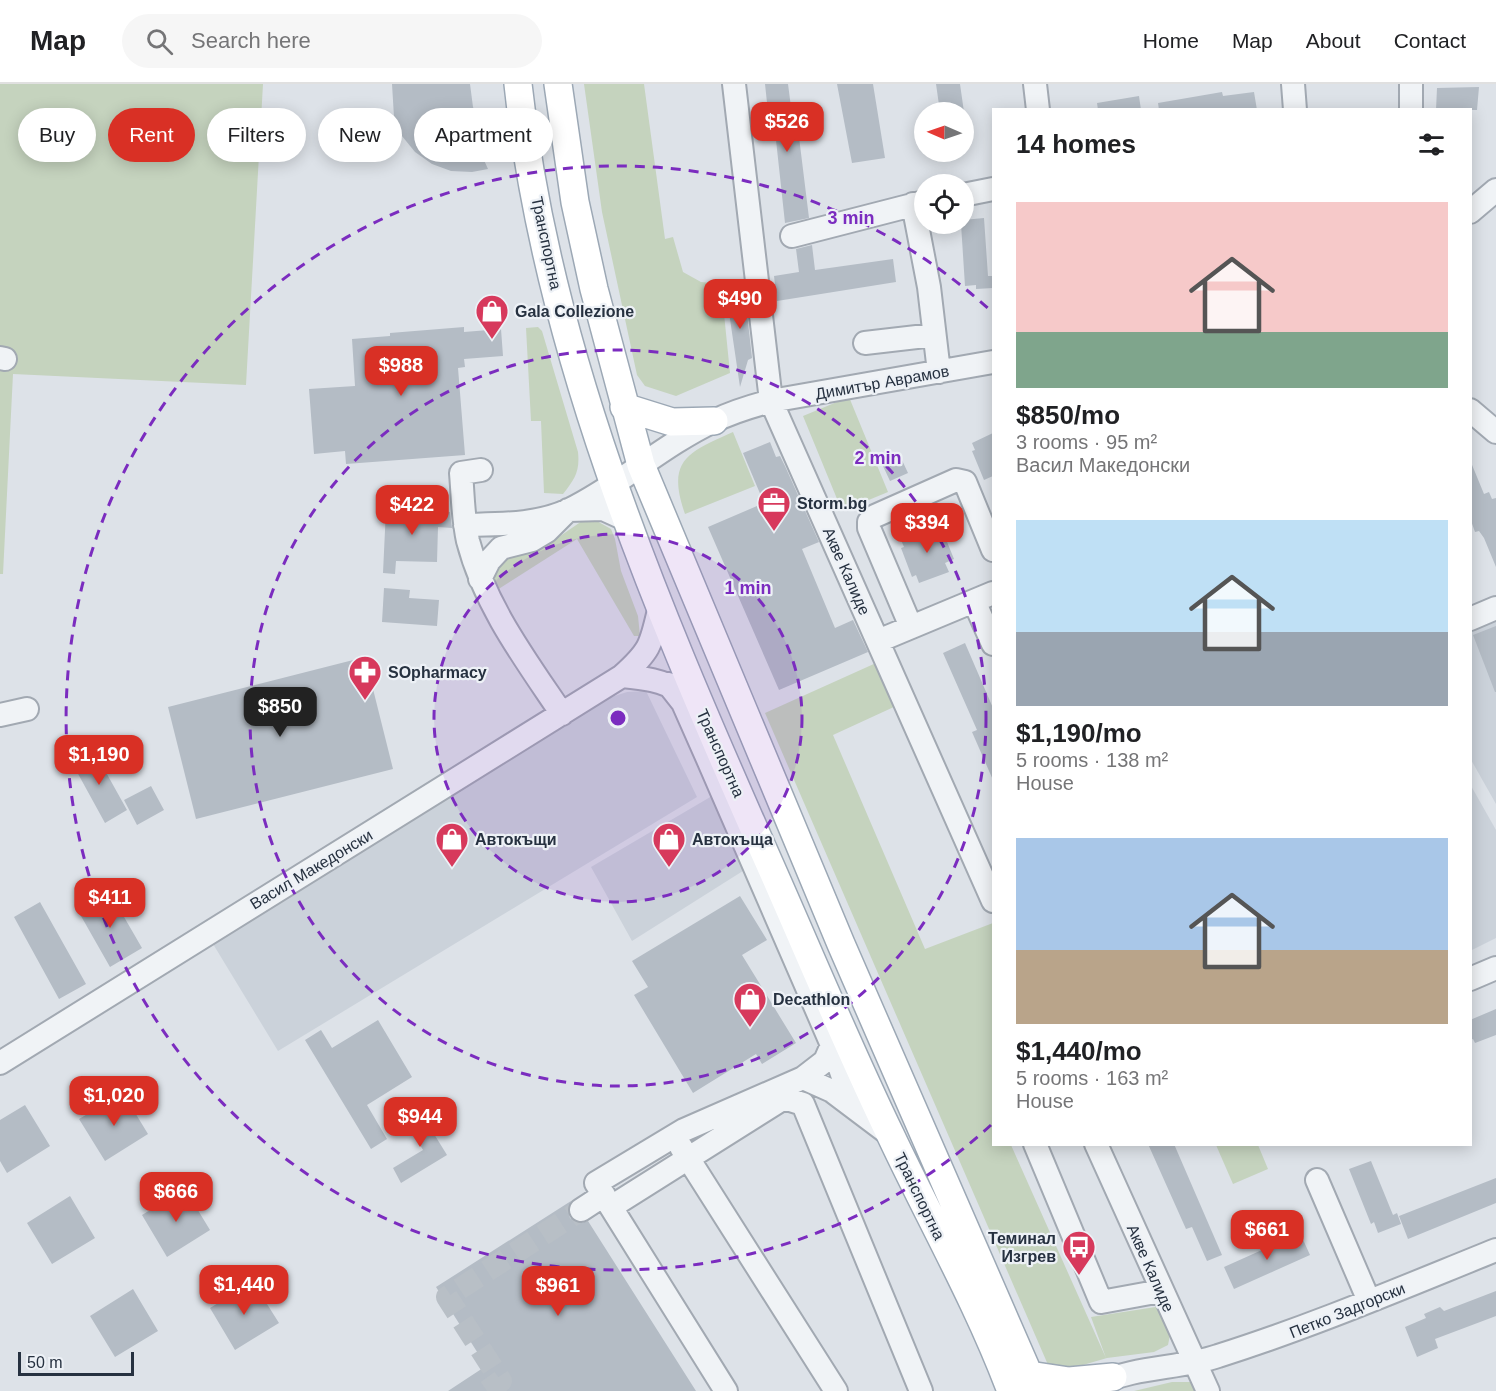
<!DOCTYPE html>
<meta charset="utf-8">
<style>
body{margin:0;font-family:Helvetica,sans-serif;background:#f6f6f6;color:#202124;height:100vh;display:flex;flex-direction:column;font-size:22px;white-space:nowrap}
*{box-sizing:border-box;margin:0}
p{font-size:20px;color:#757577}
.icon{flex:none;width:33px;height:33px;fill:none;stroke:currentColor;stroke-width:2;stroke-linecap:round;stroke-linejoin:round}
.map{position:relative;flex:1;overflow:hidden}
.side{position:absolute;left:992px;top:24px;width:480px;height:1038px;display:flex;flex-direction:column;background:#fff;border-radius:0px;box-shadow:0 3px 15px #0003}
.side>*{flex:none}
.hud{position:absolute;left:18px;top:24px;width:570px;height:54px;display:flex;gap:12px}
.needle{width:39px;rotate:272deg}
.controls{position:absolute;left:914px;top:18px;display:grid;gap:12px}
.controls a{display:grid;place-items:center;width:60px;height:60px;border-radius:50%;background:#fff;box-shadow:0 3px 15px #0003;font-size:30px}
.scale{position:absolute;left:18px;bottom:15px;width:116px;box-sizing:border-box;padding-left:6px;border:3px solid #263140;border-top:0;font-size:16px;line-height:21px;white-space:nowrap;color:#263140;-webkit-text-stroke:4px #edf1f6;paint-order:stroke}
.price{position:absolute;translate:-50% -51px;padding:0 14px;border-radius:12px;background:#d93025;color:#fff;font-size:20px;line-height:39px;filter:drop-shadow(0 2px 3px #0008)}
.price::after{content:'';position:absolute;left:50%;top:36px;width:18px;height:14px;margin-left:-9px;background:inherit;clip-path:polygon(0 0,100% 0,50% 100%)}
.price.active{background:#222;color:#fff}
ul{padding:0;list-style:none}
li{display:grid;align-content:center;gap:12px;height:318px;padding:0 24px}
li span{display:grid;place-items:center;height:186px;border-radius:0px;color:#555}
li>.icon{margin-inline-start:auto}
span .icon{width:108px;height:108px;fill:#fffc;stroke-width:1}
li b{font-size:26px}
h2{display:flex;justify-content:space-between;align-items:center;height:72px;padding:0 24px;font-size:26px}
.tag{padding:0 21px;border-radius:27px;background:#fff;box-shadow:0 3px 15px #0003;font-size:21px;line-height:54px}
.tag.active{background:#d93025;color:#fff}
header{display:flex;align-items:center;gap:36px;box-sizing:border-box;height:84px;padding:0 30px;background:#fff;border-bottom:2px solid #e0e0e0}
header strong{font-size:28px}
nav{display:flex;gap:33px;margin-inline-start:auto;font-size:21px}
.search{width:420px;height:54px;background:#f6f6f6;display:flex;align-items:center;gap:15px;box-sizing:border-box;padding:0 21px;border-radius:33px;color:#757577;font-size:22px}
.map>svg:first-child{display:block}
.built{fill:#cbd2da}
.green{fill:#c5d3be}
.building{fill:#b4bcc5}
.lines{fill:none;stroke-linecap:round;stroke-linejoin:round}
.minor-tunnel{stroke:#b8bfc6;stroke-width:22;stroke-dasharray:22 11;stroke-linecap:butt}
.minor-casing{stroke:#a2a9b2;stroke-width:26}
.major-casing{stroke:#9ca8b5;stroke-width:30}
.minor{stroke:#f0f3f6;stroke-width:22}
.major{stroke:#fff;stroke-width:27}
.ring{fill:none;stroke:#7b2cbf;stroke-width:3;stroke-dasharray:10 8}
.labels{text-anchor:middle;stroke-width:4.5;stroke-linejoin:round;paint-order:stroke}
.street-label{font-size:16px;fill:#263140;stroke:#edf1f6}
.poi-label{font-size:16px;font-weight:bold;fill:#263140;stroke:#edf1f6;text-anchor:start}
.centre{fill:#7b2cbf;stroke:#edf1f6;stroke-width:3}
.ring-label{font-size:18px;text-anchor:middle;font-weight:bold;fill:#7b2cbf;stroke:#edf1f6;stroke-width:4.5;stroke-linejoin:round;paint-order:stroke}
</style>
<header>
<strong>Map</strong>
<div class="search"><svg class="icon" aria-label="search" viewBox="0 0 24 24"><circle cx="10" cy="10" r="6"/><path d="M15 15l6 6"/></svg>Search here</div>
<nav><a>Home</a><a>Map</a><a>About</a><a>Contact</a></nav>
</header>
<div class="map">
<svg width="1496" height="1307" viewBox="0 0 1496 1307">
<rect width="100%" height="100%" fill="#dde2e8"/>
<!-- built -->
<path class="built" d="M1496,530V720L1470,674V541Z
M646,607L697,713L278,967L210,855L596,618L627,608Z
M1470,700L1496,746V854L1470,867Z
M712,712L746,785L632,857L591,783Z"/>
<!-- green -->
<path class="green" d="M0,0H263L246,301L13,290L3,490H0Z
M584,0H644L665,155L673,153L683,188L701,198L721,200L730,289L676,312L645,302L637,291L602,128Z
M538,243L542,247L578,368C580,387 575,395 563,410L544,409L541,337H531L526,244Z
M849,313L888,408L842,427L803,332Z
M733,348L755,402L685,430C666,376 688,368 733,348Z
M595,436L611,445L615,455L621,487L638,532L640,552H634L577,455L497,506L493,487L503,474L553,457L582,437Z
M876,579L896,622L833,651L925,865L993,839V1060L1011,1061L1106,1274L1091,1233L1162,1222L1172,1241L1168,1261L1154,1268L1107,1274L1052,1290L765,629Z
M1216,1061H1258L1268,1085L1233,1100Z
M1172,1298H1194L1200,1307H1134Z"/>
<!-- building -->
<path class="building" d="M392,0H470L473,23L485,52L475,56L488,85L472,88L451,87L432,80L415,68L402,52L394,33Z
M765,0H788L795,54L799,53L809,134L785,139L776,56H771Z
M837,0H873L885,74L852,79Z
M936,0H960L964,28H940Z
M1479,3L1477,26H1436L1437,4Z
M1222,8L1223,12L1254,8L1257,26H1159L1158,19Z
M1139,12L1141,26H1098L1097,19Z
M984,134L988,192H993V204L976,205V201L965,202L961,140L963,136Z
M812,161L815,186L893,175L896,198L777,217L774,192L799,188L796,165Z
M741,206L745,211L752,274L748,276L740,303L726,208Z
M464,243V248L501,245L503,272L464,275L465,283L458,284L465,371L346,380L345,367L314,370L309,305L355,302L352,255L390,252V249Z
M993,349V392L984,396L972,367L975,366L972,359Z
M770,358L776,373L780,372L785,382L819,458L802,465L835,544L853,536L868,568L779,606L708,443L764,419L743,369Z
M901,374L908,389L890,397L883,382Z
M1470,376L1484,410L1489,408L1492,415L1496,414V483L1484,454L1479,447L1475,448L1470,434Z
M386,425L450,428L452,444L438,443L437,478L396,477L395,490L383,489Z
M930,442L934,451L943,448L954,475L945,479L949,488L919,499L916,491L912,493L901,464L904,463L901,456Z
M384,504L410,506L409,514L439,516L437,542L382,538Z
M1496,542V608H1495L1473,551Z
M965,559L993,624V696L972,648L977,646L943,569Z
M365,573L393,685L196,735L168,623Z
M93,665L127,726L105,739L71,677Z
M151,702L164,726L137,741L124,716Z
M109,807L142,864L110,883L77,825Z
M740,812L767,856L742,871L796,959L762,980L756,970L693,1009L634,911L648,903L632,877Z
M40,818L86,900L59,915L14,833Z
M1496,925V951L1475,959L1473,955L1470,956V936Z
M378,936L412,993L367,1021L387,1055L371,1065L305,956L321,946L332,964Z
M123,1009L148,1050L105,1077L79,1035Z
M25,1021L50,1062L7,1089L0,1077V1036Z
M418,1024L447,1071L401,1099L393,1084L423,1066L403,1033Z
M1148,1060H1174L1222,1171L1207,1177L1192,1143L1186,1145Z
M1371,1077L1393,1131L1397,1129L1401,1140L1378,1149L1374,1138L1371,1140L1349,1085Z
M1496,1094V1119L1408,1155L1399,1132Z
M185,1105L210,1146L167,1173L142,1131Z
M70,1112L95,1154L52,1180L27,1139Z
M571,1117L568,1126L570,1134L581,1139L588,1137L696,1307H448L486,1282L436,1203Z
M1300,1149L1310,1171L1234,1205L1224,1183Z
M253,1198L279,1239L235,1266L210,1224Z
M133,1205L158,1247L115,1273L90,1232Z
M1496,1207V1232L1435,1255L1438,1264L1417,1273L1405,1243L1426,1234L1424,1230L1440,1223L1444,1227Z"/>
<g class="lines">
<!-- minor-tunnel -->
<path class="minor-tunnel" d="M487,1307L501,1297L447,1213L581,1126"/>
<defs>
<path id="minor" d="M734,0L771,317L993,817
M1035,0L1038,26
M1293,0L1295,26
M1411,26V0
M963,111L993,105
M913,120L929,203L939,288
M1470,128L1496,106
M792,152L924,118
M865,259L934,251
M0,274L5,275
M1470,326L1496,348
M481,386L461,389C463,412 463,435 468,457C485,522 525,575 562,630
M465,441C500,440 537,441 569,426C620,401 663,361 714,337C732,328 752,322 771,317L993,278
M480,495L489,477L501,464L532,456L547,447L568,426L603,425L625,435
M974,517L993,560
M1470,535L1496,524
M911,543L869,444V438L875,432L956,396L965,398L993,466
M878,557L993,509
M622,592C644,594 662,596 681,608
M668,600L683,619L710,680
M0,631L27,625
M715,655L710,680L832,961L825,977L803,994L684,1046L596,1099L726,1307
M1470,895L1496,884
M832,961L846,1002L859,1022
M0,979L622,592C650,567 651,561 659,526
M803,994L832,1007L889,1050
M1035,1060L1101,1218L1161,1207
M1096,1060L1208,1307
M681,1063L836,1307
M1317,1096L1369,1217
M611,1123L784,1014L803,1020L921,1307
M581,1126L604,1111
M1099,1300C1135,1282 1180,1285 1218,1272C1313,1242 1404,1203 1496,1166"/>
<path id="major" d="M518,0C546,263 653,516 759,756C803,854 844,955 891,1052C931,1137 978,1219 1011,1307
M558,0L575,118L594,205L641,381L841,860L1036,1307
M624,323L672,338L714,337
M1029,1291L1069,1297L1113,1293"/>
</defs>
<!-- minor casing -->
<use href="#minor" class="minor-casing"/>
<!-- major casing -->
<use href="#major" class="major-casing"/>
<!-- minor -->
<use href="#minor" class="minor"/>
<!-- major -->
<use href="#major" class="major"/>
</g>
<!-- distance rings -->
<circle cx="618" cy="634" r="184" fill="#7b2cbf" fill-opacity=".12"/>
<g class="ring">
<circle cx="618" cy="634" r="184"/>
<circle cx="618" cy="634" r="368"/>
<path d="M991 1041A552 552 0 1 1 991 227"/>
</g>
<!-- icons -->
<defs>
<symbol id="shop-pin" viewBox="-11 -11 22 30"><path d="M0 17L-7.5 6A9.5 9.5 0 1 1 7.5 6Z" fill="#d7395c" stroke="#edf1f6"/><path d="M-5-2.5h2.3a2.7 3.5 0 0 1 5.4 0H5L5.5 6h-11ZM-1.5-2.5h3a1.5 2.3 0 0 0-3 0Z" fill="#fff"/></symbol>
<symbol id="office-pin" viewBox="-11 -11 22 30"><path d="M0 17L-7.5 6A9.5 9.5 0 1 1 7.5 6Z" fill="#d7395c" stroke="#edf1f6"/><path d="M-6-3h4V-5.5h4V-3h4V5H-6ZM-1-4.5V-3h2v-1.5ZM-6 0V1H6V0Z" fill="#fff"/></symbol>
<symbol id="pharmacy-pin" viewBox="-11 -11 22 30"><path d="M0 17L-7.5 6A9.5 9.5 0 1 1 7.5 6Z" fill="#d7395c" stroke="#edf1f6"/><path d="M-2-6h4v4h4v4h-4v4h-4v-4h-4v-4h4Z" fill="#fff"/></symbol>
<symbol id="bus-pin" viewBox="-11 -11 22 30"><path d="M0 17L-7.5 6A9.5 9.5 0 1 1 7.5 6Z" fill="#d7395c" stroke="#edf1f6"/><path d="M-5-6H5V4H4V6H2V4H-2V6H-4V4H-5ZM-3.5-4V0h7V-4ZM-3.5 1.2v1.5H-2V1.2ZM2 1.2v1.5H3.5V1.2Z" fill="#fff"/></symbol>
</defs>
<g fill-rule="evenodd">
<use href="#shop-pin" x="473" y="208" width="38" height="52"/>
<use href="#office-pin" x="755" y="400" width="38" height="52"/>
<use href="#pharmacy-pin" x="346" y="569" width="38" height="52"/>
<use href="#shop-pin" x="433" y="736" width="38" height="52"/>
<use href="#shop-pin" x="650" y="736" width="38" height="52"/>
<use href="#shop-pin" x="731" y="896" width="38" height="52"/>
<use href="#bus-pin" x="1060" y="1144" width="38" height="52"/>
</g>
<g class="labels">
<!-- street labels -->
<g class="street-label">
<text transform="translate(547 159) rotate(78)" y="6">Транспортна</text>
<text transform="translate(882 298) rotate(-10)" y="6">Димитър Аврамов</text>
<text transform="translate(847 487) rotate(66)" y="6">Акве Калиде</text>
<text transform="translate(721 669) rotate(66)" y="6">Транспортна</text>
<text transform="translate(311 785) rotate(-31)" y="6">Васил Македонски</text>
<text transform="translate(920 1112) rotate(64)" y="6">Транспортна</text>
<text transform="translate(1151 1184) rotate(66)" y="6">Акве Калиде</text>
<text transform="translate(1347 1226) rotate(-22)" y="6">Петко Задгорски</text>
</g>
<!-- poi labels -->
<g class="poi-label">
<text x="515" y="233">Gala Collezione</text>
<text x="797" y="425">Storm.bg</text>
<text x="388" y="594">SOpharmacy</text>
<text x="475" y="761">Автокъщи</text>
<text x="692" y="761">Автокъща</text>
<text x="773" y="921">Decathlon</text>
<text x="1056" y="1160" text-anchor="end">Теминал<tspan x="1056" dy="18">Изгрев</tspan></text>
</g>
</g>
<circle cx="618" cy="634" r="9" class="centre"/>
<g class="ring-label">
<text x="851" y="140">3 min</text>
<text x="878" y="380">2 min</text>
<text x="748" y="510">1 min</text>
</g>
</svg>
<div class="controls">
<a><svg class="needle" viewBox="-14 -14 28 28"><path d="M0-13l5 13h-10z" fill="#e53935"/><path d="M0 13l5-13h-10z" fill="#757577"/></svg></a>
<a><svg class="icon" aria-label="locate" viewBox="0 0 24 24"><circle cx="12" cy="12" r="6"/><path d="M12 2v4M12 18v4M2 12h4M18 12h4"/></svg></a>
</div>
<div class="scale">50 m</div>
<b class="price" style="left:787px;top:69px">$526</b>
<b class="price" style="left:740px;top:246px">$490</b>
<b class="price" style="left:401px;top:313px">$988</b>
<b class="price" style="left:412px;top:452px">$422</b>
<b class="price" style="left:927px;top:470px">$394</b>
<b class="price active" style="left:280px;top:654px">$850</b>
<b class="price" style="left:99px;top:702px">$1,190</b>
<b class="price" style="left:110px;top:845px">$411</b>
<b class="price" style="left:114px;top:1043px">$1,020</b>
<b class="price" style="left:420px;top:1064px">$944</b>
<b class="price" style="left:176px;top:1139px">$666</b>
<b class="price" style="left:1267px;top:1177px">$661</b>
<b class="price" style="left:244px;top:1232px">$1,440</b>
<b class="price" style="left:558px;top:1233px">$961</b>
<div class="hud">
<a class="tag">Buy</a>
<a class="tag active">Rent</a>
<a class="tag">Filters</a>
<a class="tag">New</a>
<a class="tag">Apartment</a>
</div>
<section class="side">
<h2>14 homes<svg class="icon" aria-label="filters" viewBox="0 0 24 24"><path d="M4 7h16M4 17h16"/><circle cx="9" cy="7" r="2"/><circle cx="15" cy="17" r="2"/></svg></h2>
<ul>
<li><span style="background:linear-gradient(#f6c9c9 70%,#7fa58c 0)"><svg class="icon" aria-label="home" viewBox="0 0 24 24"><path d="M3 11l9-7 9 7M6 9v11h12V9"/></svg></span><div><b>$850/mo</b><p>3 rooms · 95 m²</p><p>Васил Македонски</p></div></li>
<li><span style="background:linear-gradient(#bfe0f5 60%,#9aa5b1 0)"><svg class="icon" aria-label="home" viewBox="0 0 24 24"><path d="M3 11l9-7 9 7M6 9v11h12V9"/></svg></span><div><b>$1,190/mo</b><p>5 rooms · 138 m²</p><p>House</p></div></li>
<li><span style="background:linear-gradient(#a9c7e8 60%,#b9a48a 0)"><svg class="icon" aria-label="home" viewBox="0 0 24 24"><path d="M3 11l9-7 9 7M6 9v11h12V9"/></svg></span><div><b>$1,440/mo</b><p>5 rooms · 163 m²</p><p>House</p></div></li>
</ul>
</section>
</div>
